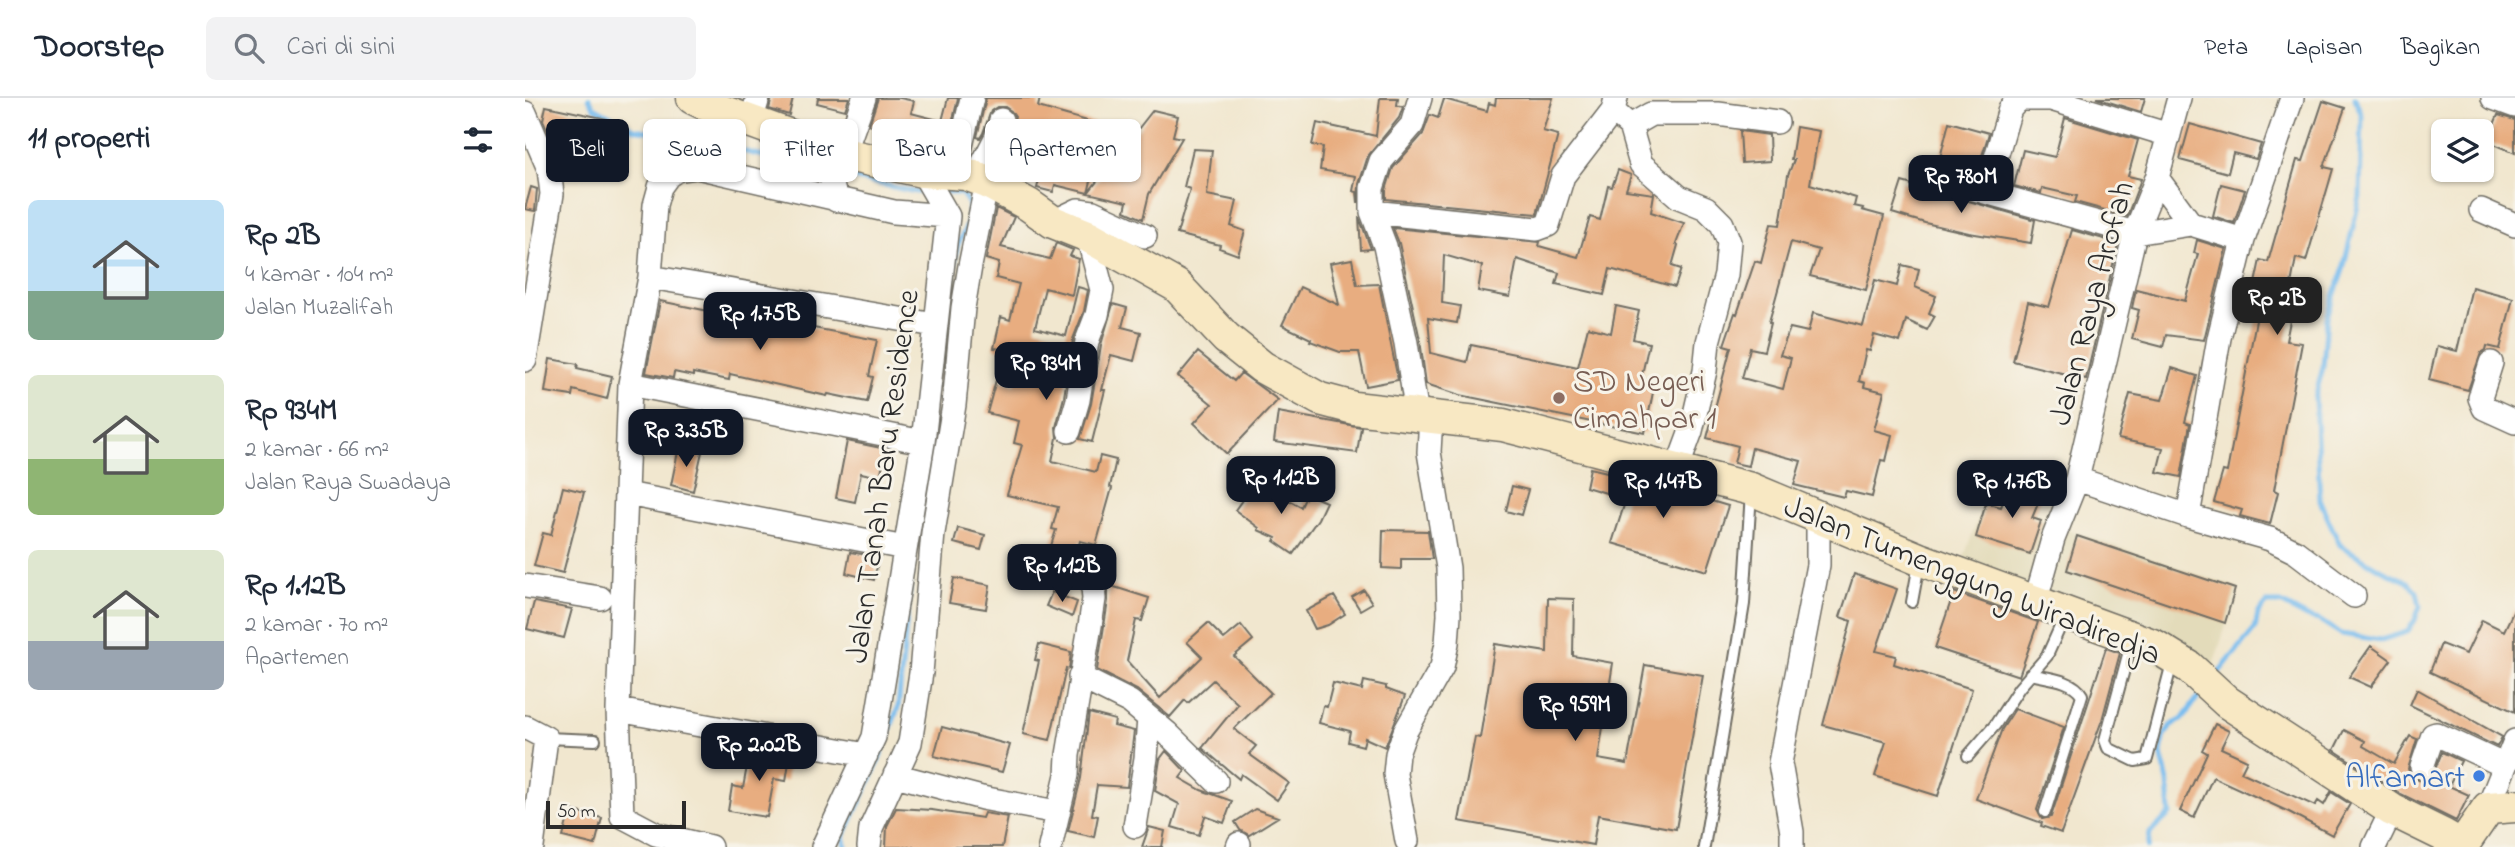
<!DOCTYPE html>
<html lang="id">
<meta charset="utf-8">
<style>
body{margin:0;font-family:"Indie Flower",sans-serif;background:#f2f2f3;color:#1f2937;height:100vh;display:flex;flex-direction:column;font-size:26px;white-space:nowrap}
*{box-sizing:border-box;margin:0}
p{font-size:23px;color:#747a83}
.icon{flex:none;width:38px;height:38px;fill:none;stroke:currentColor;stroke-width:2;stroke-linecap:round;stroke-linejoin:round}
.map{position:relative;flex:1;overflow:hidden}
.sheet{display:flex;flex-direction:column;background:#fff;width:525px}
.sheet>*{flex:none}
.banner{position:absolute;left:21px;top:21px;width:665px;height:63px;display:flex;gap:14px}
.tools{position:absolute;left:1906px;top:21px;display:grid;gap:14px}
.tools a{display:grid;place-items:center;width:63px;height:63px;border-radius:10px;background:#fff;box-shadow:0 2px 5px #0004;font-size:35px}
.scale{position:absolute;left:21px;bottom:18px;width:140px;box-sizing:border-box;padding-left:7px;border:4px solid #2b2b2b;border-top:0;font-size:19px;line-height:24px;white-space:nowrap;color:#2b2b2b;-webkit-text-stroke:5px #f7f3e8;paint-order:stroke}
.price{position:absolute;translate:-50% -60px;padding:0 16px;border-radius:14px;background:#111827;color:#fff;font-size:23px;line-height:46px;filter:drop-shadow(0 2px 4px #0008)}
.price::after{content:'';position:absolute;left:50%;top:42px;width:21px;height:16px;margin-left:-10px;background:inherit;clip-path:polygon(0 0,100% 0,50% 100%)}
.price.selected{background:#222;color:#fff}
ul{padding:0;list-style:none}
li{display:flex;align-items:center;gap:21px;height:175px;padding:0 28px}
li span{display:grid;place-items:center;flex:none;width:196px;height:140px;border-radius:10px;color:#555}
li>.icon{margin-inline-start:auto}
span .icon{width:84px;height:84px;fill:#fffc;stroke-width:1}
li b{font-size:30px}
h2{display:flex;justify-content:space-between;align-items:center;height:84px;padding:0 28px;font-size:30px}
.chip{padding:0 24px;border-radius:10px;background:#fff;box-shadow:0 2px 5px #0004;font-size:24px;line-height:63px}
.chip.selected{background:#111827;color:#fff}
header{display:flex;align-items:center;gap:42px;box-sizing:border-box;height:98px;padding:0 35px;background:#fff;border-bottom:2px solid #e0e1e3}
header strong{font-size:33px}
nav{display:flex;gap:38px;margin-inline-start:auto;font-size:24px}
.search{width:490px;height:63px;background:#f2f2f3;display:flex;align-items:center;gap:18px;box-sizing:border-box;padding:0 24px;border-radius:10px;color:#747a83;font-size:26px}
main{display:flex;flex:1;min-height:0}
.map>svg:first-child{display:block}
.built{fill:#e3dbba}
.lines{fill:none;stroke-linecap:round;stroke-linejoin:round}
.stream{stroke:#79bdef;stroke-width:5}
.building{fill:#e8ad80}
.lane-casing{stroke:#706d64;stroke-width:14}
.street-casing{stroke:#706d64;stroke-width:26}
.secondary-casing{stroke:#706d64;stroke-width:35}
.lane{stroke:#fff;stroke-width:10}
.street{stroke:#fff;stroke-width:23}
.secondary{stroke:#f8e8c3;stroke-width:32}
.education-dot{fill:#8d6e63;stroke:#f7f3e8;stroke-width:2.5}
.shop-dot{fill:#3f7fe0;stroke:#f7f3e8;stroke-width:2.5}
.labels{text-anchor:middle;stroke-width:6;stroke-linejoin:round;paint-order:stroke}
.street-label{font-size:32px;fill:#2b2b2b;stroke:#f7f3e8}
.education-label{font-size:32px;fill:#785e54;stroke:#f7f3e8;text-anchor:start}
.shop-label{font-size:32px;fill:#366cbe;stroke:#f7f3e8;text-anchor:end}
</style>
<header>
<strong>Doorstep</strong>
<div class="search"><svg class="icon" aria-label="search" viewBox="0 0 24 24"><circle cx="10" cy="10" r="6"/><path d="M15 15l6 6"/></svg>Cari di sini</div>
<nav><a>Peta</a><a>Lapisan</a><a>Bagikan</a></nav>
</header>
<main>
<section class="sheet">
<h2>11 properti<svg class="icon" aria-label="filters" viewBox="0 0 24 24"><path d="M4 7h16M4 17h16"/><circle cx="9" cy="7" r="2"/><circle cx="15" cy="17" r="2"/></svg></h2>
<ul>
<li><span style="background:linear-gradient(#bfe0f5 65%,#7fa58c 0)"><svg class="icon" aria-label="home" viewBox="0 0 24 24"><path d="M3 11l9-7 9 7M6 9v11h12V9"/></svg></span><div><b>Rp 2B</b><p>4 kamar · 104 m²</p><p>Jalan Muzalifah</p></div></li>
<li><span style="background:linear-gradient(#dfe7d0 60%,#8fb573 0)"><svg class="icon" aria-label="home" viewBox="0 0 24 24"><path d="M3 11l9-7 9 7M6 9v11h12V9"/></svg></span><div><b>Rp 934M</b><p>2 kamar · 66 m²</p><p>Jalan Raya Swadaya</p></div></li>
<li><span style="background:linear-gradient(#dfe7d0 65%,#9aa5b1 0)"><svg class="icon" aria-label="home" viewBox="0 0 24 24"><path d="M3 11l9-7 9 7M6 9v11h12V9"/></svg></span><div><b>Rp 1.12B</b><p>2 kamar · 70 m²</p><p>Apartemen</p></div></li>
</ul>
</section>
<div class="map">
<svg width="1990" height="749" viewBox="0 0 1990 749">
<rect width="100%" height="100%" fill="#f7f3e8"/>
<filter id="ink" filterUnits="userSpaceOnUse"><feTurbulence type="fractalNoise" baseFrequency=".0143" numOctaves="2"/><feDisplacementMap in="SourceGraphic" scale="14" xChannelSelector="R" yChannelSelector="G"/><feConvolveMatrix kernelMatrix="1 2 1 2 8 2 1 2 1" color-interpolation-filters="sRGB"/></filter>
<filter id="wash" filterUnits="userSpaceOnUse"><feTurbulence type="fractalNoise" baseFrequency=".00686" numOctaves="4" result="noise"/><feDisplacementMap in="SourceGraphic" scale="28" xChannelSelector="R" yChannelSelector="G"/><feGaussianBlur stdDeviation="1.57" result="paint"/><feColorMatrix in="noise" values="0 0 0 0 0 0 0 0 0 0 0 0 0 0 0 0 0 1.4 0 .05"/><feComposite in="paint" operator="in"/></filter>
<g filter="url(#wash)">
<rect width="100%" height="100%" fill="#f1e7cf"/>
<!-- built -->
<path class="built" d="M1460,403L1713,490L1681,590L1435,469Z"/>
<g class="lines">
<!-- stream -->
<path class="stream" d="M64,0L69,9L109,31L164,40L304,74
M314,77L391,94H400
M417,93L437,96L444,106V122L432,149L422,225
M1689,580L1730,531L1733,516L1742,505H1756L1782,519L1794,522L1816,536L1856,542L1882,534L1890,522L1895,508L1892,494L1883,484L1853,470L1815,447L1795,403L1790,300L1798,269L1802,219L1818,172L1835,99L1837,18L1830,0
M321,749L319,738L350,672L373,610L385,487
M1623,749L1625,735L1645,716L1643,684L1636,655L1639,639L1646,627L1657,622L1676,595"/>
</g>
<g id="blocks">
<!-- building -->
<path class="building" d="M247,0H268L264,17L244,11Z
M293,0H324L320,12L292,5Z
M353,0H375L389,3L386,15L417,23L423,0H433L420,56L400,55L368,48L371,34L344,27Z
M461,0H515L513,9L580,28L563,95L530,87L528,94L512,90L521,56L488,47L489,44L485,43L490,19L486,13L480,9H472L466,13L458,35L455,40L452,39Z
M855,0H873L872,7L878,9L874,20L843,58L834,86L833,105L832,94L828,93L831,78L795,72L798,49L787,47L792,25L851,38Z
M971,0H1028L1018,33L1033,37L1012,116L861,101V92L868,70L898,36L905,17L913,20L919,1L962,13L964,5L970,7Z
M1571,0H1620L1616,14Z
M1798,3L1820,10L1799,69L1808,71L1804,85L1781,163L1771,160L1762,207L1768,208L1761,243L1777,245L1749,392L1753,394L1745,426L1715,418L1717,412L1689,404L1698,373L1702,374L1737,191L1729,190L1735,162L1743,164L1772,62L1778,63Z
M21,8L82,21L74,56L28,44L18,22Z
M628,12L653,18L648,38L657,40L624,96L618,121L600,113L602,104L563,95Z
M1973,17L1990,22V55L1962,43Z
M1540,20L1613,42L1603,78L1616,81L1602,118L1550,104L1552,98L1517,90L1516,95L1489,88L1498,52L1530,59Z
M1424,24L1464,35L1451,77L1413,68Z
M1665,26L1736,46L1731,61L1708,55L1703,75L1655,62Z
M1271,29L1294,33L1285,86L1331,100L1329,108L1338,110L1337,112L1359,118L1341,192L1285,178L1294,152L1266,144L1244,224L1246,225L1239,253L1225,250L1217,280L1258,291L1266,260L1255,257L1265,230L1283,234L1288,215L1338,228L1350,182L1372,188L1377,167L1394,171L1390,189L1411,198L1404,215L1410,218L1402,232L1381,222L1375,244L1349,237L1345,253L1341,252L1334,283L1340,285L1339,289L1359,294L1349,332L1367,337L1361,363L1356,362L1347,399L1321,393L1319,399L1269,387L1276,363L1227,350L1223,368L1209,365L1213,348L1182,340L1206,249L1199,247L1210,215L1212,216L1230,163L1236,165L1246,126L1255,127L1263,77L1269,62H1266Z
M1215,33L1244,37L1245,63L1217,65Z
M668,51L687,52L682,97L712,103L706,128L720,133L713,157L694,150L695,147L652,136L665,91L659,89Z
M1093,72L1106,77L1101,92L1129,96L1126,114L1159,125L1151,146L1153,147L1147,168L1156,171L1150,189L1085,171L1079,197L1031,186L1034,175L992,161L985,199L953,193L957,168L919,157L917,205L935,208L932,225L903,220L906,255L942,264L946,247L1053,269L1063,229L1086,235L1091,208L1114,213L1108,241L1124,245L1116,281L1130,284L1120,335L935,297L901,286L895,242L874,145L868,130L1015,144L1014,148L1053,159L1065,119L1075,122L1083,88L1087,89Z
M1377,84L1510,122L1506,145L1444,135L1400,125L1367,115Z
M1696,86L1720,92L1709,125L1688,118Z
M6,89L12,91L10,113L0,111Z
M471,110L489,119L476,149L525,161L531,145L548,152L545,158L554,161L547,197L520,190L510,230L541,238L553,189L563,192L559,213L548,241L539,299L531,329L532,340L527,363L571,374L575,358L591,362L585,389L587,390L571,447L555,443L540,493L514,486L531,432L527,431L533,409L482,397L497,347L489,345L494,323L462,315L471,282L490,287L498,254L469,250L476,219L485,222L494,186L471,180L474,165L461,161Z
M834,119L846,151L836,152Z
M1547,132L1593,145L1561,281L1488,263L1503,204L1524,209Z
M1672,142L1701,151L1679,242L1641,237L1638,249L1607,241L1614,212L1607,210L1611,191L1660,203L1673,156L1669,155Z
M827,161L832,187L854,186L873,282L841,288L834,254H815L785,243L786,241L757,227L775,189L814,207L805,165Z
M1947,189L1988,200L1975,251L1962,248L1961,252L1956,255L1943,292L1904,282L1912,248L1932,253Z
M135,203L222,221L278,228L352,242L344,278L348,279L342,304L303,296L302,298L205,276L204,282L168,275V278L149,274L148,280L121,275Z
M588,206L602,210L597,229L616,234L609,263L586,257L577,292H580L567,344L555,341L566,306L576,247Z
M673,254L709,283L716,275L753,302L702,356L669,325L687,306L653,278Z
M25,261L53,266L52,270L87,278L82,301L48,292L47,298L20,294Z
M1647,270L1672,278L1660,324L1665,326L1656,379L1632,374L1638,350L1593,341L1605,296L1637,302Z
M753,314L836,329L832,355L749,344Z
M322,343L361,351L355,379L336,375L330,404L311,400Z
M154,349L177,354L168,393L146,387Z
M1065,370L1112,381L1203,408L1182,473L1087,445L1101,401L1061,389Z
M730,384L751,399L752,396L776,409L782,396L801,404L793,421L768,456L749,443L751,440L733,432L734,430L710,412Z
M1486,384L1517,396L1507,420L1516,423L1505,456L1451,439L1461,405L1476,409Z
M987,388L1003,392L996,417L981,413Z
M38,389L59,394L38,475L9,468L18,435L26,437Z
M433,430L460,437L456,452L429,445Z
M858,432L903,433L907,461H876V471L857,470Z
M1552,438L1710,491L1700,525L1542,472Z
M325,454L354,459L349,482L321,475Z
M1329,476L1372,491L1351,553L1371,558L1369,566L1447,591L1413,698L1350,678L1361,644L1298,627L1326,523L1315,519Z
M429,480L465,487L461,511L424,505Z
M583,487L624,500L617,523L611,522L602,563L635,600L677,559L662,544L683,525L699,541L716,527L728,542L709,558L746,595L709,631L731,648L724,656L764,685L752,702L716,676L714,681L677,650L713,606L688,582L663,605L660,602L645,619L612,592L572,572L583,503Z
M839,492L847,505L835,512L827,499Z
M527,494L552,504L547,519L521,508Z
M1429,494L1513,524L1494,578L1410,550Z
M809,498L820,516L803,527L790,531L781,513Z
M1023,500L1049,501L1048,558L1088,565L1073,661L1102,666L1120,567L1178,577L1151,731L1073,717L1068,747L934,723L950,639L955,640L970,546L1022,554Z
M9,504L47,511L39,540L2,531Z
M1990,510V614L1905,574L1916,546L1941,556L1957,522L1979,533Z
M514,546L546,554L544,571L541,570L525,642L498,636L514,563L510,562Z
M1846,548L1866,562L1846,589L1824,579Z
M1581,550L1595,555L1577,622L1536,735L1516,728L1517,725L1451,701L1477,631L1490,611L1539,629L1512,712L1517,721L1526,719Z
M839,583L861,588V591L880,598L860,649L840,640L838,648L823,644L825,633L794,625L798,608L802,609L808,585L837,592Z
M1892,591L1977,639L1972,649L1885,607Z
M564,615L590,622L589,628L609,633L602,689L572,687L567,717L573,718L569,739L543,733L556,680Z
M1690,626L1704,633L1696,650L1722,662L1716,674L1790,708L1793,703L1799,707L1806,694L1825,706L1807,737L1764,714L1688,679L1669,720L1655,713L1682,655L1677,652Z
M417,629L485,647L477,674L409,658Z
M1819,632L1840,643L1838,648L1869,666L1885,638L1892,641L1883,671L1887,679L1893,682L1900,683L1907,679L1917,654L1936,663L1924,688L1944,697L1931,723L1876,696L1809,652Z
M225,652L265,658L261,683L249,681L242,719L203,713L207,688L218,690Z
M641,653L660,673L655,680L676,692L707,703L699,725L680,718L674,737L647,729L654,706L630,693L635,661Z
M371,710L407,712L457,720L459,715L483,719L477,749H361L362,728Z
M730,711L753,719L724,737L715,732L710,724Z
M45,712L77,720L70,747L38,739Z
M624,729L640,733L637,749H617Z"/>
</g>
</g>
<g filter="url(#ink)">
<use href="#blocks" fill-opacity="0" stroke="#706d64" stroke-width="2"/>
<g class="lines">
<defs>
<path id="lane" d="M1387,504L1394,466
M1607,542L1580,642L1583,650L1610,663L1622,661L1648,561
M1505,576C1521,580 1548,581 1557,597L1520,714
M21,640L70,642
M1443,658L1470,627L1494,590L1522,558L1540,518
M1179,749L1219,506L1226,394"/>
<path id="street" d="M1091,0L1088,13L1105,28L1116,66L1154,99L1181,110L1197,126L1204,144L1201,177L1183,244L1180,273L1166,333L1152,371
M1968,0L1990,8
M0,15L24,71L27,96L0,262
M226,23L233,0
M1105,28L1126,16H1193L1252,24
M319,56L339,0
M397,73L423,118
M430,74L447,0
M451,79L471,40L476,22
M1632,80L1666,126
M1416,82L1610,135L1666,126L1718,142
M1461,94L1485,11L1494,1H1526L1644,37
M311,102L307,87L313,55
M1956,112L1990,127
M847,114L1012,131L1023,127L1038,78L1088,13
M528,124L553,112L568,114L620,138
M125,179L410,227
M1966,265L1955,300L1959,310L1990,324
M105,286L398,344
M892,317L881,245L860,148L847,114V90L856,63L887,27L895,0
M544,333L553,302L562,243L572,217L577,192L563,138
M1552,381L1663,418L1745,441L1771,454L1829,498
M102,396L380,450
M1663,418L1694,240L1718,142L1767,0
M0,488L75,500
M1510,505L1528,441L1552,381L1610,135L1632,80L1654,0
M555,579L605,604L642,635L691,683
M93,612L341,657
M0,629L21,640L7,749
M1897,669L1908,637L1911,636L1980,668
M370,677L457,700L532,714
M1963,710L1990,643
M610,728L621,660L624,620
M882,743L870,676L872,656L880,634L917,569L922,545L924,517L923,470L904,354L906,318
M185,749L131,736L97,718L93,612L105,286L125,179L130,107L135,89L143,78L152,72L172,69L369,114L423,118L398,344L349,639L298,749
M344,749L346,730L385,645L396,575L408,435L429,307L438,210L445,168L462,84
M525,749L542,677L543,657L565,528L569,501L567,476
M713,749L714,746
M1267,749V734L1255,665L1293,467V421
M1849,749L1867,712"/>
<path id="secondary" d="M168,0L191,11L313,55L397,73L441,76L462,84L504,107L528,124L563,138L652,188L701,240L737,269L795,301L829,310L978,327L1226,391L1394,461L1630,548L1664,569L1702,604L1867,712L1918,737L1937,748L1963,710L1990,708"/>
</defs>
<!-- lane casing -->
<use href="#lane" class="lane-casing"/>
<!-- street casing -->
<use href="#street" class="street-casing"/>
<!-- secondary casing -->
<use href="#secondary" class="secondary-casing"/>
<!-- lane -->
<use href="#lane" class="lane"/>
<!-- street -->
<use href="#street" class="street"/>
<!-- secondary -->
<use href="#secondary" class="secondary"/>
</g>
</g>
<!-- markers -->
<circle class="education-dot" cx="1034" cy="300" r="7"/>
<circle class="shop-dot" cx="1954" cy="678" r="7"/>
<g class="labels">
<!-- street labels -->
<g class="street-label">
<text transform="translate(1565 205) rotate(-75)" y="11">Jalan Raya Arofah</text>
<text transform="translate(356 378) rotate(-82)" y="11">Jalan Tanah Baru Residence</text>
<text transform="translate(1448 481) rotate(22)" y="11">Jalan Tumenggung Wiradiredja</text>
</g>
<!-- education labels -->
<g class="education-label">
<text x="1048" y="293">SD Negeri<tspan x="1048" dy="37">Cimahpar 1</tspan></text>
</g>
<!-- shop labels -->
<g class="shop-label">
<text x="1940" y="689">Alfamart</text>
</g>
</g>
</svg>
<div class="tools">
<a><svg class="icon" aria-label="layers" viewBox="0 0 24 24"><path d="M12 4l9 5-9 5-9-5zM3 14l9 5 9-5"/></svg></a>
</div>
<div class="scale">50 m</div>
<b class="price" style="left:1436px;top:117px">Rp 780M</b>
<b class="price selected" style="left:1752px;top:239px">Rp 2B</b>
<b class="price" style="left:235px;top:254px">Rp 1.75B</b>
<b class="price" style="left:521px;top:304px">Rp 934M</b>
<b class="price" style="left:161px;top:371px">Rp 3.35B</b>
<b class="price" style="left:756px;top:418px">Rp 1.12B</b>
<b class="price" style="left:1138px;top:422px">Rp 1.47B</b>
<b class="price" style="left:1487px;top:422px">Rp 1.76B</b>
<b class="price" style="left:537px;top:506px">Rp 1.12B</b>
<b class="price" style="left:1050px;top:645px">Rp 959M</b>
<b class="price" style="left:234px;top:685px">Rp 2.02B</b>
<div class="banner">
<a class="chip selected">Beli</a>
<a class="chip">Sewa</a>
<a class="chip">Filter</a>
<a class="chip">Baru</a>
<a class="chip">Apartemen</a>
</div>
</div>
</main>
